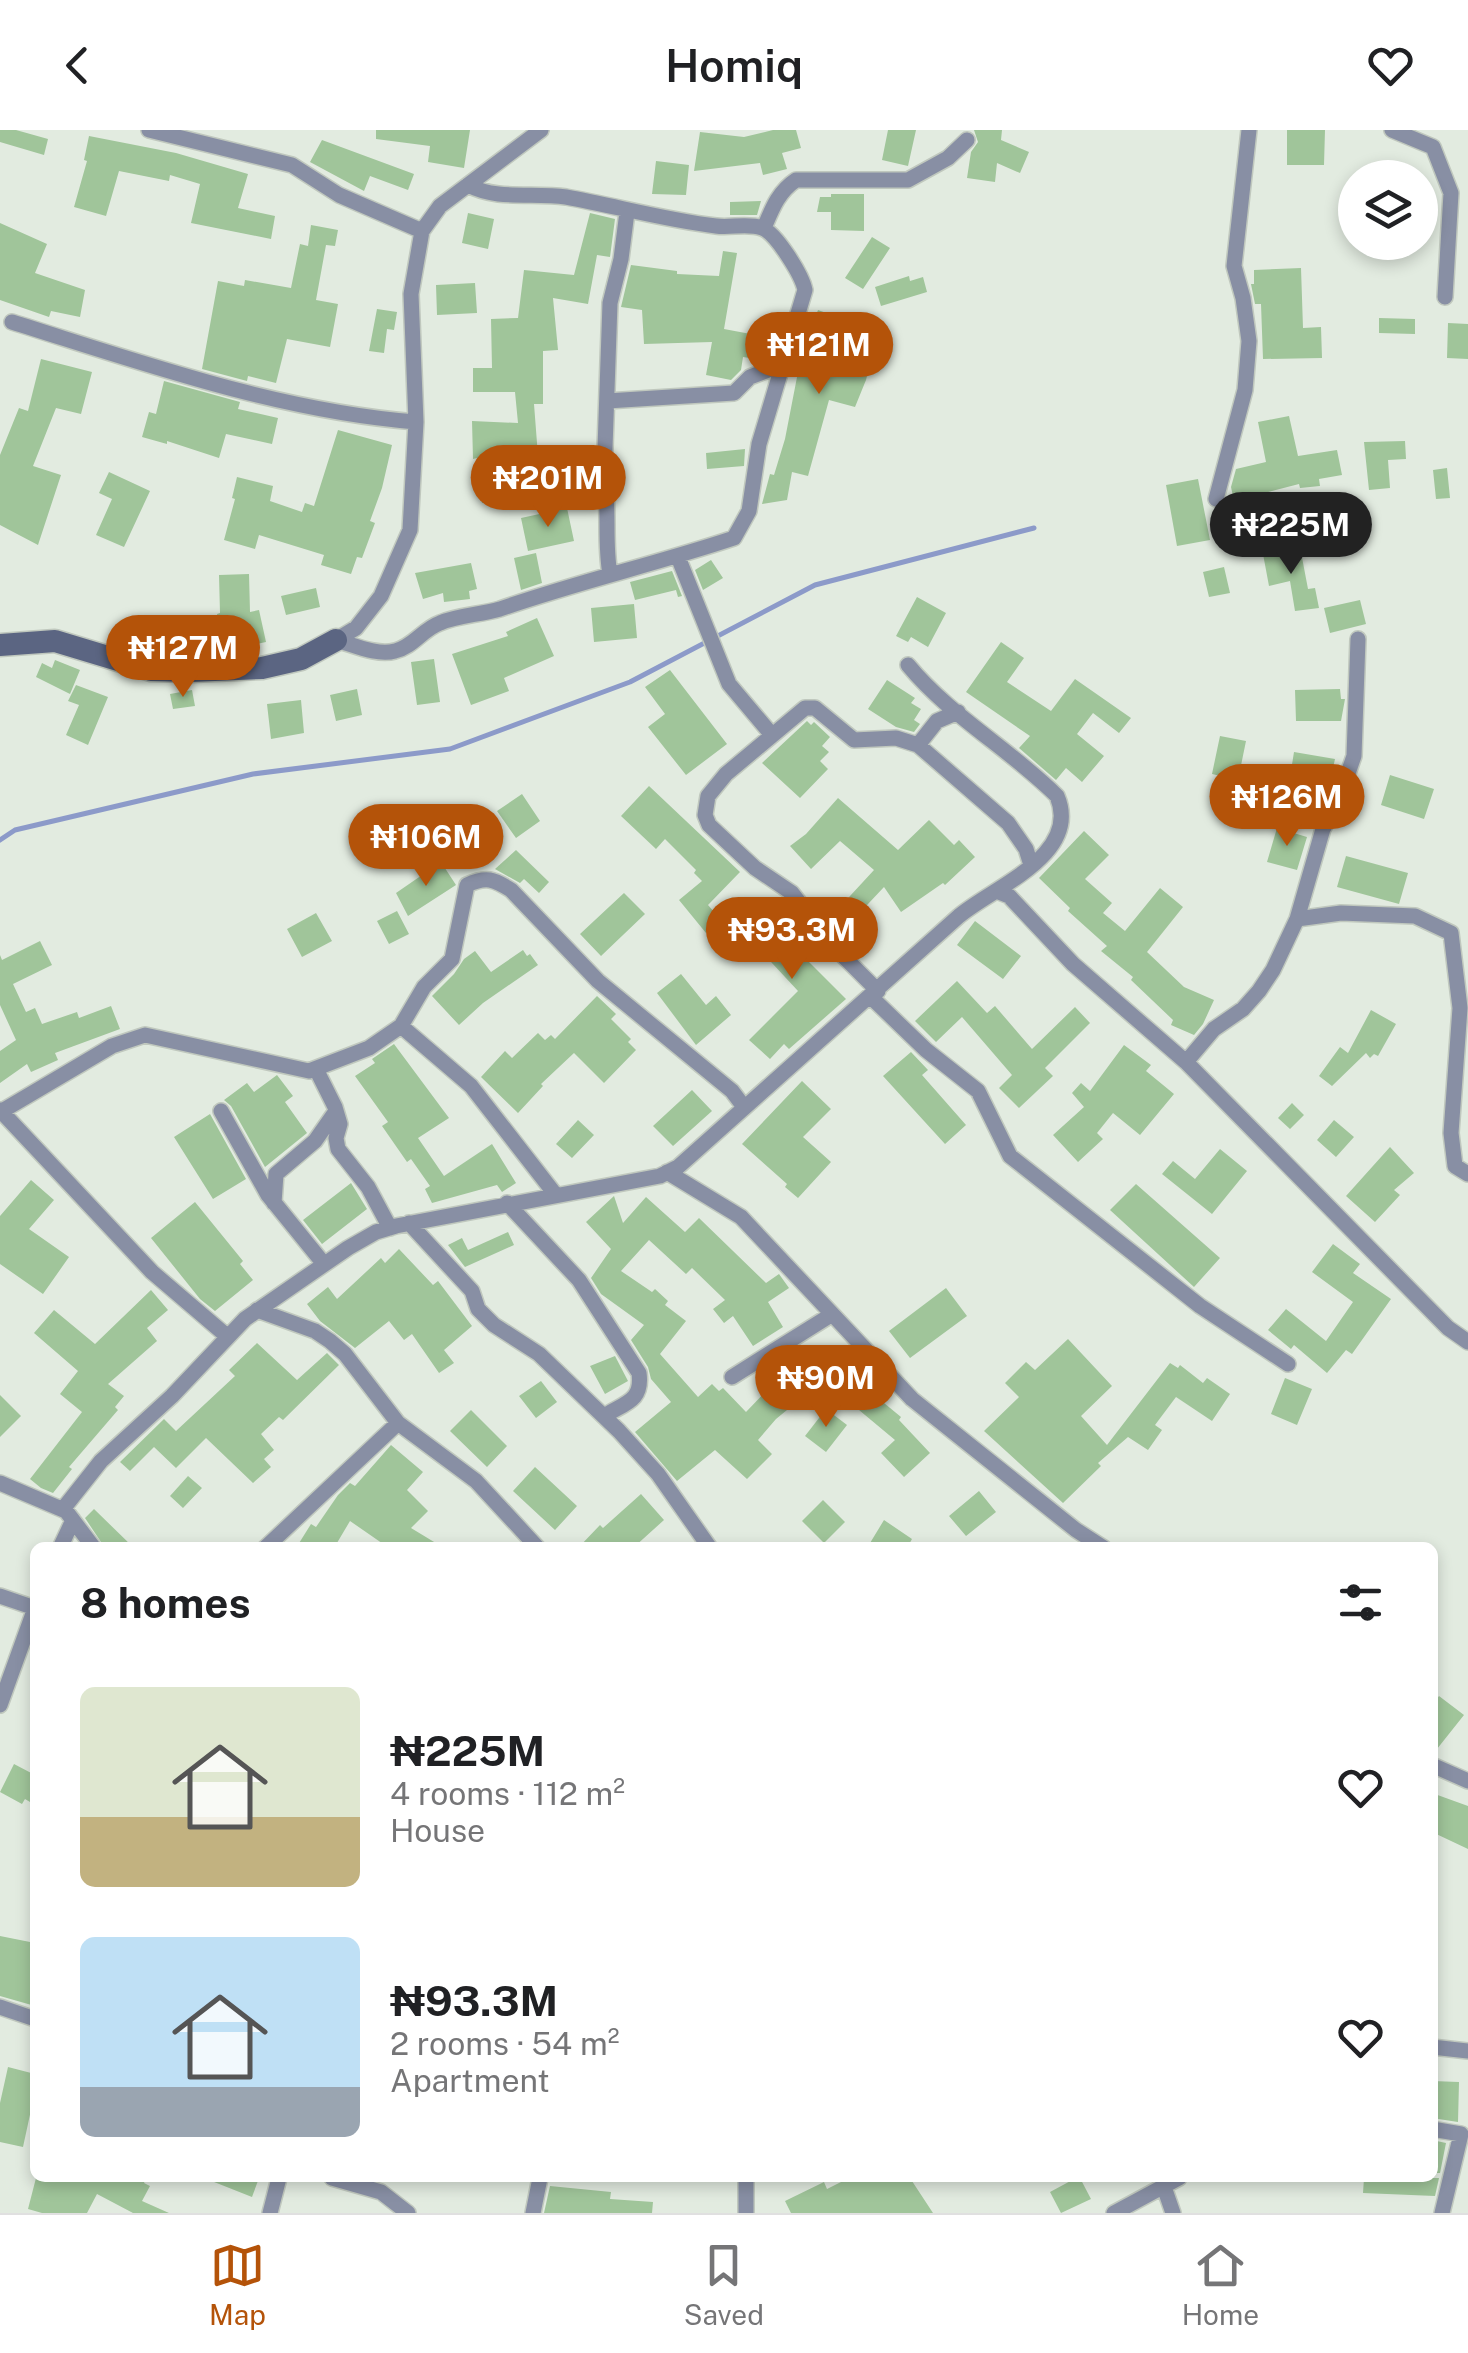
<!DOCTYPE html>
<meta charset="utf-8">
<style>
body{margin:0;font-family:"Public Sans",sans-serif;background:#f6f6f6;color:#202124;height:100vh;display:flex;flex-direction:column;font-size:38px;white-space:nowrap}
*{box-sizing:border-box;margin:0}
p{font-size:32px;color:#757577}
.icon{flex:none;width:55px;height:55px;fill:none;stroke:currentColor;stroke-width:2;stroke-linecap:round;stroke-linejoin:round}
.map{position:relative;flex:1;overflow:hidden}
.side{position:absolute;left:30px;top:1412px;width:1408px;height:640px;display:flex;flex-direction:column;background:#fff;border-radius:15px;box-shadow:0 5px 15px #0003}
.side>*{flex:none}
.fabs{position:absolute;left:1338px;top:30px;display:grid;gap:20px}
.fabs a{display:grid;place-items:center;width:100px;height:100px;border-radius:50%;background:#fff;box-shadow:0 5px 15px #0003;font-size:50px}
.price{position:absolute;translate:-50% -85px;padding:0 22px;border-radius:35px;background:#b45309;color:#fff;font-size:32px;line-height:65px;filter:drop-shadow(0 2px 5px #0008)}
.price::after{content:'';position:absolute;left:50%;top:60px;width:30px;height:22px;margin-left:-15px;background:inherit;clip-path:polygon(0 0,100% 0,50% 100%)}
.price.selected{background:#222;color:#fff}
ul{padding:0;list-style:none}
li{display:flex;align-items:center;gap:30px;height:250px;padding:0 50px}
li span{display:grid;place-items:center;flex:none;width:280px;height:200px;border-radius:15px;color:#555}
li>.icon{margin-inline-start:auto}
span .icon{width:120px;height:120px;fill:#fffc;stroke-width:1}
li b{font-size:42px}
h2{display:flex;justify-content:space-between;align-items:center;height:120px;padding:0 50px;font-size:42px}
header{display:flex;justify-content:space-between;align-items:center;height:130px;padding:0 50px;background:#fff;font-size:45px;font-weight:600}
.tabs{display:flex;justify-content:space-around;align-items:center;height:140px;border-top:2px solid #e0e0e0;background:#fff;font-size:28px;color:#757577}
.tabs a{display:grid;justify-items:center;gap:5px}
.tabs .selected{color:#b45309}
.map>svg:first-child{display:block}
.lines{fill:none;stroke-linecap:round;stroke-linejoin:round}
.stream{stroke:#8c9ac9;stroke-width:5}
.building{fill:#a0c59a}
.street-casing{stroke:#c0c8be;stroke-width:18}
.secondary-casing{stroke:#c0c8be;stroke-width:25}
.street{stroke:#888fa4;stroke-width:15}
.secondary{stroke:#5b6582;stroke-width:22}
</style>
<header><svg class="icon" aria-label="back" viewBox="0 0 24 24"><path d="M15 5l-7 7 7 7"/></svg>Homiq<svg class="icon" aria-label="heart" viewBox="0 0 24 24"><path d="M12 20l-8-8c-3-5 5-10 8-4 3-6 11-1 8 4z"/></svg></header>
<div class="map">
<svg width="1468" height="2083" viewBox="0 0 1468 2083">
<rect width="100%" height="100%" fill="#e2ebe0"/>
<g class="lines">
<!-- stream -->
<path class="stream" d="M0,710L15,700L253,644L450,619L630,552L815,455L1034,398"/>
</g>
<!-- building -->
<path class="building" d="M0,0H16L48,9L44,25L0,12Z
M376,0H470L464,38L428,32L430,16L376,9Z
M773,0H796L801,18L782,23L787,39L763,45L760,33L694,41L700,2L744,7Z
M888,0H916L908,36L882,30Z
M974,0H1002L1001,10L1029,22L1020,43L997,33L995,52L967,48L971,22L978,12Z
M1287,0H1325L1324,35H1287Z
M89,6L176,23L248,44L238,78L275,86L271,109L191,93L200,54L170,45L169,51L119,41L106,86L74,77L87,31L84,30Z
M322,10L414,44L408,60L370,46L364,61L310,32Z
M656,31L689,35L686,65L652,64Z
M831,64H864V101L831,100V82H817L820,67H831Z
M761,71L757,85H730V72Z
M468,83L494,89L488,119L462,113Z
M590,83L615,89L610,127L597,125L588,174L553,168L558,220L543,221V274H534L538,326L509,328L514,369L482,373L477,328L473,329L472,291L518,293L515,262H473V238H492L491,189L518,188L524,140L574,145Z
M0,93L47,114L35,143L85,160L80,187L51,181L49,187L0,170Z
M311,95L338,100L335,116L326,115L316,170L338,174L330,217L287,209L276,253L248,246L247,251L202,239L218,151L244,156L245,150L291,158L300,114L308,116Z
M872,107L890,118L863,159L845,148Z
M723,121L737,123L724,199L756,205L759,204L762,190L781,194L774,226L763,230L743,227L741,240L731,250L706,245L712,212L644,214L642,180L621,177L631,135L677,141V144L719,146Z
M1301,138L1303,198L1321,197L1322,228L1263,229L1261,174H1255L1251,154H1254V140Z
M909,146L910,151L923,147L927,162L881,176L875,157Z
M475,153L477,183L437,185L436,155Z
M377,179L397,182L394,200L387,199L384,223L369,221Z
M818,180L868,198L857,231L870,234L866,250L855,277L829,270L808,346L792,342L787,370L762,374L770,344L774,345L785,309L798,242L811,246L822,216L806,211Z
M1379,188L1415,189V204L1379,203Z
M1448,193L1468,194V229L1447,228Z
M41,229L92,242L81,284L56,278L33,336L61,345L38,415L0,395V325L19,278L28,281Z
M164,251L240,272L238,279L278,288L272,314L226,304L219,328L167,311V314L142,307L149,282L156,284Z
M1289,286L1298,326L1337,320L1342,345L1319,349L1320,356L1300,358L1299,354L1234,371L1231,357L1236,339L1266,332L1258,292Z
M338,300L392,315L382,358L370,391L375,393L362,428L357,427L351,444L321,435L324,425L259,405L255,419L224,410L235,369L232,368L237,347L273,356L270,371L302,382L305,373L314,376Z
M1405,311L1406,329L1388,330L1390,358L1369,360L1364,312Z
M745,319L744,336L707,339L706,323Z
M1447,338L1450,368L1436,369L1433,340Z
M109,342L150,361L124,417L96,405L112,369L99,363Z
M1198,349L1210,410L1177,416L1166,355Z
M567,378L574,411L528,421L521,388Z
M1300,417L1308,459L1315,458L1319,478L1295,481L1290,451L1269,456L1263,424Z
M536,423L542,453L521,460L514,428Z
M711,430L723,448L703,460L695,440Z
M471,433L477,459L469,461L470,469L444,472L443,463L423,469L415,443Z
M1224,437L1230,463L1209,467L1203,442Z
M672,441L682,466L678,467L676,460L635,470L630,452Z
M249,444L250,482L259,480L266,512L224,521L217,484L220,483L219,445Z
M316,458L320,477L286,485L281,466Z
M917,467L946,483L928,517L911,507L908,512L896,506Z
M1360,470L1366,494L1330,503L1324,478Z
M634,474L637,508L594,512L591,478Z
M537,488L554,526L504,548L509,561L471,575L452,524L508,506L506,502Z
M1001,512L1024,528L1007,552L1051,581L1075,549L1131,588L1119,603L1093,583L1077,604L1104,626L1082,652L1066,638L1056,650L1019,618L1030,606L966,562Z
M434,529L440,572L417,575L411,532Z
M55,530L80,540L70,564L36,547L42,533L52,538Z
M670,540L727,614L686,645L648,597L665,584L645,557Z
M887,550L915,568L911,573L921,579L914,590L920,594L914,602L896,597L868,579Z
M76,555L108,567L88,615L66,605L79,575L68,571Z
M357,559L362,585L336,591L330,565Z
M1340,559L1341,569H1345L1341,591H1296L1295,560Z
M192,560L195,576L173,579L170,564Z
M301,570L304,603L271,609L267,574Z
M807,591L811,595L814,592L830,607L822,616L829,622L820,631L828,639L800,668L762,633Z
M1220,606L1246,611L1238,650L1212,644Z
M1294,622L1335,629L1325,673L1287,666Z
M1390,645L1434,659L1424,689L1381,675Z
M649,656L740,742L708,775L721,790L706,803L679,770L702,751L694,743L696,740L665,709L656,719L621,686Z
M522,664L540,691L516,708L497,681Z
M838,668L898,720L929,690L954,715L959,710L975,727L945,755L943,753L901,782L884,757L852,791L838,779L874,740L840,711L811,739L790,716L806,704Z
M1277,698L1307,707L1297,740L1267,732Z
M1084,701L1109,725L1085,749L1112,773L1103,783L1125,801L1160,758L1183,777L1147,822L1184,857L1214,870L1203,894L1194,905L1171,895L1173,890L1131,850L1133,847L1101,821L1107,816L1068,781L1070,778L1039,748Z
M516,720L549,752L539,763L524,749L520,753L495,739Z
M1346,726L1408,743L1399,774L1337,757Z
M441,732L456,755L408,786L396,763Z
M624,763L645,784L601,826L580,804Z
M777,773L821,820L808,831L846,869L789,919L784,914L770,929L749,910L798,861L745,804Z
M397,781L409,804L389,814L377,791Z
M316,783L332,811L302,827L287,799Z
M975,791L1021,826L1003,849L957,815Z
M40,811L52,835L13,854L26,882L35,878L42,894L77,882L79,888L111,876L120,899L55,923L58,930L31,942L27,934L0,953V921L16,910L0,875V825L2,830Z
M523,820L527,826L530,824L538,835L483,873L459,895L432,866L454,844L464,829L475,821L491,842Z
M681,844L706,875L716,866L731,885L696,915L657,863Z
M957,851L987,883L995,876L1032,919L1075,877L1090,893L1045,938L1053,946L1019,978L999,958L1012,945L962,887L936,912L915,891Z
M597,866L616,884L611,889L631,909L628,912L636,920L604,953L574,923L541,954L543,956L518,983L481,947L505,921L512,928L538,903L545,910L551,905L555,909Z
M1371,880L1396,894L1378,926L1374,924L1370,928L1366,923L1332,956L1319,946L1340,917L1348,923Z
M394,914L449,988L418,1008L444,1046L492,1014L516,1053L502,1062L497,1055L432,1073L425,1059L430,1056L411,1029L407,1032L382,996L388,992L355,946L375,933L372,929Z
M1124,915L1151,935L1146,941L1174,964L1140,1005L1113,983L1097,1003L1103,1009L1078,1032L1053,1005L1084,977L1072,963L1081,953L1090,961Z
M911,922L928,940L922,945L966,995L945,1014L883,946Z
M277,945L293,966L285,972L307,1003L265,1037L231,976L224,970L247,953L254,962Z
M802,951L831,979L803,1007L831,1032L798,1068L785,1057L787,1054L742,1014Z
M692,960L712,981L673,1016L653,996Z
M1292,973L1304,985L1290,999L1278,988Z
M210,984L246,1049L213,1069L174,1007Z
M578,990L594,1005L572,1028L556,1014Z
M1334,990L1354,1007L1336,1027L1317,1010Z
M1390,1017L1414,1043L1394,1060L1400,1065L1375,1092L1346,1066Z
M1220,1019L1247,1041L1212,1084L1162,1044L1173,1031L1195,1049Z
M31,1050L54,1070L29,1099L69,1127L43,1164L0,1134V1086Z
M351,1053L367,1079L322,1114L303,1090Z
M1136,1054L1220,1128L1194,1157L1110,1080Z
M614,1066L623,1093L646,1067L685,1102L699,1088L766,1153L779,1144L789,1158L768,1172L783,1197L753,1216L733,1186L724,1193L713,1179L725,1170L692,1138L686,1144L649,1110L621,1141L652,1162L655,1159L668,1171L665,1175L686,1191L660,1224L698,1267L712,1254L719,1261L723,1258L746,1282L768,1259L773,1251L770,1248L786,1235L809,1262L776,1289L758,1310L772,1324L747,1349L715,1320L677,1351L635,1302L671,1272L651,1249L648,1237L631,1210L644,1195L601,1164L591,1148L611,1119L586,1092Z
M195,1072L243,1131L240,1134L253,1150L215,1181L200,1169L151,1108Z
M508,1102L514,1115L465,1137L448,1115L462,1108L468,1120Z
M1333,1114L1360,1134L1353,1143L1391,1169L1352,1224L1346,1220L1327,1243L1294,1215L1291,1219L1268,1200L1286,1179L1326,1211L1353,1172L1312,1142Z
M399,1119L433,1155L438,1151L472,1196L444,1220L454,1233L439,1243L412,1204L404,1210L389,1191L355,1218L320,1191L307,1174L328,1157L337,1169L381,1128L385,1133Z
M946,1158L967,1186L910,1228L889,1201Z
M151,1160L168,1180L147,1198L157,1211L108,1254L124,1266L115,1277L118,1280L69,1337L72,1339L53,1363L41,1358L30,1349L82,1282L60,1264L78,1241L34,1203L54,1180L95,1214Z
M1068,1209L1112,1256L1081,1286L1107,1315L1170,1233L1178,1238L1180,1235L1203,1253L1207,1248L1230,1264L1212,1291L1176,1267L1155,1295L1162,1300L1148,1320L1128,1307L1098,1333L1101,1336L1063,1373L984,1301L1019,1267L1005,1253L1026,1232L1035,1240Z
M257,1213L297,1250L327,1223L339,1235L283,1290L279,1287L261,1304L274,1320L264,1329L271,1337L253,1353L206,1308L176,1338L154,1317L130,1341L120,1332L164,1289L176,1301L235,1246L229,1240Z
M615,1226L628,1251L605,1264L590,1236Z
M1285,1248L1312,1259L1297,1295L1271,1284Z
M541,1251L557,1272L536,1288L519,1266Z
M867,1259L901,1287L899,1290L930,1323L904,1347L881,1323L895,1310L853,1275Z
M0,1265L21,1286L0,1307Z
M826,1279L847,1295L826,1322L805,1306Z
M471,1280L507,1316L487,1337L450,1301Z
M391,1315L423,1342L407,1360L428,1381L411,1398L444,1418H389L350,1391L334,1418H296L311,1394L316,1397L338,1365L350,1353L355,1356Z
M535,1337L577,1376L555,1400L513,1361Z
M188,1346L202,1358L183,1378L170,1366Z
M979,1361L996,1382L966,1406L949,1386Z
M641,1364L664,1390L633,1418H578L600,1395L603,1398Z
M823,1370L845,1392L824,1413L802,1391Z
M94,1379L134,1418H105L85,1388Z
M884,1390L912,1409L907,1418H867Z
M1439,1566L1464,1585L1433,1624L1432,1575Z
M14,1634L35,1645V1675L25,1669L22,1674L0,1662Z
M1432,1663L1468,1676V1719L1432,1702Z
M0,1806L35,1813V1876L0,1866Z
M8,1937L35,1944V1982L31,1980L23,2017L0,2012V1973Z
M1432,1951L1459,1952L1458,1992L1432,1988Z
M1432,2010L1446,2013L1440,2043H1432Z
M36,2048L76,2051L78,2048H146L144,2053L150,2056L142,2071L169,2083H133L97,2064L87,2083H42L28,2079Z
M204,2048H259L252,2067Z
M849,2048H910L933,2083H791L785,2071L824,2052L827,2059Z
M1076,2048H1080L1091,2069L1061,2083L1050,2062Z
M1364,2048H1439L1435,2066L1363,2063Z
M550,2056L611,2062L610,2069L653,2072L652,2083H544Z"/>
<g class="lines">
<defs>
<path id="street" d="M149,0L292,35L339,65L422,101
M1392,0L1433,17L1451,63L1445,167
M764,98C772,79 778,62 796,50H908L948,28L967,10
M12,192C143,233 278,281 416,292
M607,271L734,263L750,247L784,234
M1216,369L1245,260L1249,211L1243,168L1234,136L1249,0
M678,427L729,554L772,605
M610,444C604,411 610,379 604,347L610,173L621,129L627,82
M336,510C354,515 377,526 395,521C413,517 423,499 440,493C459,485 480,485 500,479C577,452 656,434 734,408L749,381L759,314L805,160C802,145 776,103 762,98C749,93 730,98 716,96C665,90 616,76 566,67C534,62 498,71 468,55
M336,510L356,498L381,466L410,400L416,292L411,164L422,101L440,76L541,0
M918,615L937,591L958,582
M999,762L1009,766L1073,834L1186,932L1448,1198L1468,1212
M1297,789L1341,783L1415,786L1451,803L1460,878L1451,1003L1455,1036L1468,1044
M878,861L831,814L792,763L755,738L709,695L705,685L708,666L726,644L805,578H815L854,610L896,608L918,615L1008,693L1026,719L1031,735
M871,867L926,920L978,961L1010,1026L1200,1176L1288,1234
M401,896L471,956L555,1064
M1186,932L1214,899L1243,879L1259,861L1273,840L1297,789L1323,699L1338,672L1354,626L1358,509
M316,939L335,977L340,994L336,1008L338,1019L368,1057L390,1098
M0,980L152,1142L228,1207
M2,981L112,916L145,905L309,941L369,918L401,896L424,857L452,829L467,755C486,746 494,749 511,760L598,851L732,961L744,977
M221,981L268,1065L324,1134
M667,1042L741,1087L912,1269L1076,1400L1104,1418
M274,1073L276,1044L315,1011L336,981
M507,1073L579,1150L639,1243C643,1271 625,1273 604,1286
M409,1093L472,1161L478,1179L494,1195L539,1224L619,1301L658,1344L710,1418
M257,1180L315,1201L330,1211L345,1224L398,1293L476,1351L538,1418
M732,1247L831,1185
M0,1353L66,1381L94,1418
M63,1379L101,1331L172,1266L245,1189L348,1118L376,1102L396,1096L660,1046L678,1037L959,786C993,757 1082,725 1057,666C1010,619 950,586 908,535
M60,1418L73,1390
M265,1418L398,1293
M0,1466L35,1478
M0,1575L35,1478
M1432,1635L1468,1651
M0,1877L35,1889
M1432,1917L1468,1921
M1432,1999L1461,2004L1442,2083
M332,2048L381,2062L408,2083
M1164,2057L1173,2083
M270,2083L279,2048
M533,2083L540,2048
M746,2083V2048
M1114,2083L1179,2048"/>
<path id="secondary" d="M0,515L55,511L151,540L191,541L262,538L301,529L336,510"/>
</defs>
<!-- street casing -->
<use href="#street" class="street-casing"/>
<!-- secondary casing -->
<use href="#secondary" class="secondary-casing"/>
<!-- street -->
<use href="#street" class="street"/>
<!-- secondary -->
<use href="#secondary" class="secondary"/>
</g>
</svg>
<div class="fabs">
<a><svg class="icon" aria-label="layers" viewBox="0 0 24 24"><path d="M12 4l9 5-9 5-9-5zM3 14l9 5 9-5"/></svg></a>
</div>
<b class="price" style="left:819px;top:267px">₦121M</b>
<b class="price" style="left:548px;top:400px">₦201M</b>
<b class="price selected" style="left:1291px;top:447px">₦225M</b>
<b class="price" style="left:183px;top:570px">₦127M</b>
<b class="price" style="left:1287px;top:719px">₦126M</b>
<b class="price" style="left:426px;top:759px">₦106M</b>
<b class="price" style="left:792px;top:852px">₦93.3M</b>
<b class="price" style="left:826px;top:1300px">₦90M</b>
<section class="side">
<h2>8 homes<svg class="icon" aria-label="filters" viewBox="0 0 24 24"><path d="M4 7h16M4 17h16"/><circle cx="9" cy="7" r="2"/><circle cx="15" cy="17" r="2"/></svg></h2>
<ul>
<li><span style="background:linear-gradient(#dfe7d0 65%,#c2b280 0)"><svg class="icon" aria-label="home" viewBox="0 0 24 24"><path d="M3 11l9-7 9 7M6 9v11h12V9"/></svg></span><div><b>₦225M</b><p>4 rooms · 112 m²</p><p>House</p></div><svg class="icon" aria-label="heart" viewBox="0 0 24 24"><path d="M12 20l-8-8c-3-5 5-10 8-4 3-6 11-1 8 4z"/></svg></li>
<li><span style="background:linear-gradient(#bfe0f5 75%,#9aa5b1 0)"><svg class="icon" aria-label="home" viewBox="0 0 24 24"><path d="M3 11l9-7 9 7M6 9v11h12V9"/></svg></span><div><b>₦93.3M</b><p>2 rooms · 54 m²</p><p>Apartment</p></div><svg class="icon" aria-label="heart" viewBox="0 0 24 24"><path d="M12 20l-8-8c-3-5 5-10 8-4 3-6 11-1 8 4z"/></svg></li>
</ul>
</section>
</div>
<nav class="tabs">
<a class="selected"><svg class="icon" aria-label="map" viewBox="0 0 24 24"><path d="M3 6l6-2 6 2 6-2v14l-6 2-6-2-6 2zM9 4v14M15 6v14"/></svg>Map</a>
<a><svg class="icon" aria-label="saved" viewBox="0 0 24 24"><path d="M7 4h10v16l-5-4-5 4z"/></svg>Saved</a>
<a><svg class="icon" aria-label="home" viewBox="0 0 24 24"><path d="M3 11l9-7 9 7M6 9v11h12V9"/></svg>Home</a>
</nav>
